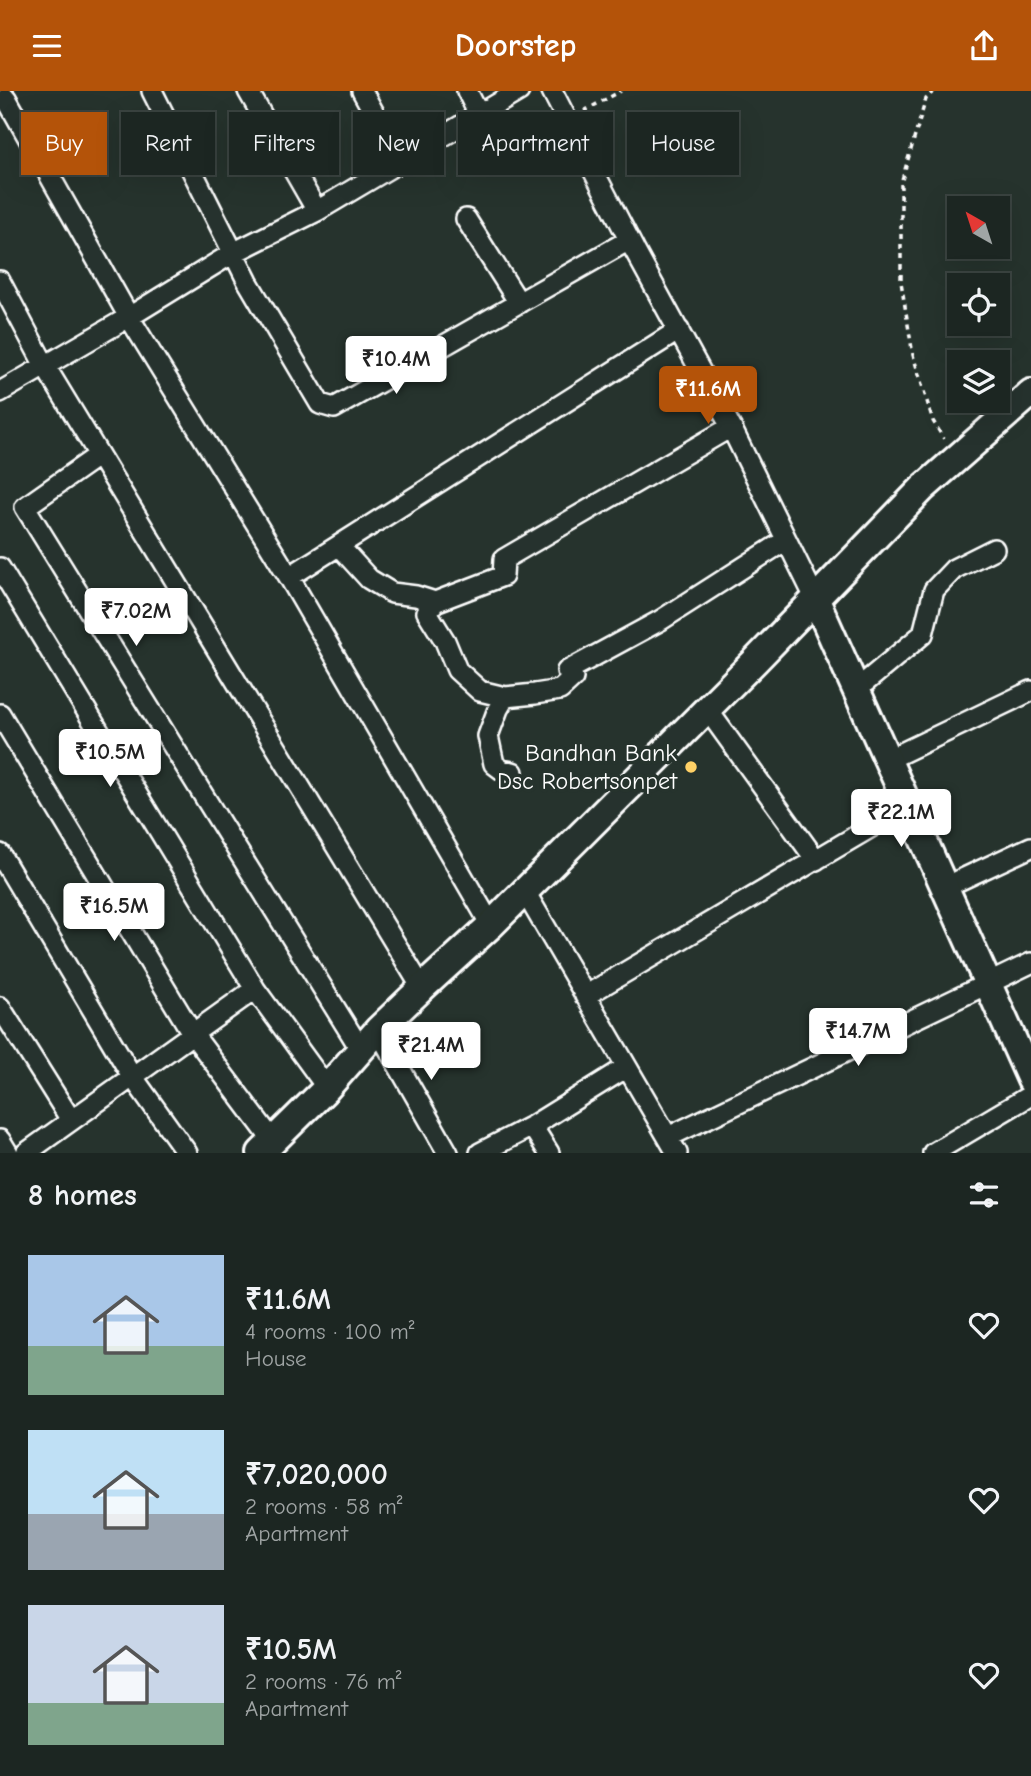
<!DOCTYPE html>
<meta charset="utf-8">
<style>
body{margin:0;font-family:"Comic Neue",sans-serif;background:#252e2a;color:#f1f3f6;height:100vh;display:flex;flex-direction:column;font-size:26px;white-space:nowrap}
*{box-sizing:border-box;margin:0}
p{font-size:23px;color:#a0a5a5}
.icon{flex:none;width:38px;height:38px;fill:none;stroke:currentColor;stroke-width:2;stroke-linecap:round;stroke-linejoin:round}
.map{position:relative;height:1062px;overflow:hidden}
.details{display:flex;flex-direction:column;background:#1c2622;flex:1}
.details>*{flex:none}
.banner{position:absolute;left:21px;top:21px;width:990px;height:63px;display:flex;gap:14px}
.needle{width:46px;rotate:321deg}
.fabs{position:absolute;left:947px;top:105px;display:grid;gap:14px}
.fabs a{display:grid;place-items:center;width:63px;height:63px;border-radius:0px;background:#1c2622;box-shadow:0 7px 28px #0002,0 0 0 2px #3a4340;font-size:35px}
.price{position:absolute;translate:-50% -60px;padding:0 16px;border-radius:7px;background:#fff;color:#222;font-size:23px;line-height:46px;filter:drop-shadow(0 2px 4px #0008)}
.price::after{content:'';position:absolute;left:50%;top:42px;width:21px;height:16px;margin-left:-10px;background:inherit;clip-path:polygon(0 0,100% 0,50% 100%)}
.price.current{background:#b45309;color:#fff}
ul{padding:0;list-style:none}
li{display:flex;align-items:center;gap:21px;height:175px;padding:0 28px}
li span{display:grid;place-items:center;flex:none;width:196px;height:140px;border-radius:0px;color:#555}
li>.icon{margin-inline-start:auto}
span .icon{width:84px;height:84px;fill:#fffc;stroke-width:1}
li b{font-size:30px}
h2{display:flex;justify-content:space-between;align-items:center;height:84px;padding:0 28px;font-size:30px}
.pill{padding:0 24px;border-radius:0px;background:#1c2622;box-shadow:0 7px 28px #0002,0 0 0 2px #3a4340;font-size:24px;line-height:63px}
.pill.current{background:#b45309;color:#fff}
header{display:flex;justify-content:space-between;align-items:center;height:91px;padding:0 28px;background:#b45309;color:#fff;font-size:32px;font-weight:700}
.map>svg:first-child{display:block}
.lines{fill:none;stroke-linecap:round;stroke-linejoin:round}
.street-casing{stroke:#fff;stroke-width:24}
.secondary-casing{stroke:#fff;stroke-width:32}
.path{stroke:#fff;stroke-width:3.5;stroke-dasharray:5 5;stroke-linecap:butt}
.street{stroke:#26332d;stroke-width:19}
.secondary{stroke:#26332d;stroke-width:26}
.poi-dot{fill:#ffd166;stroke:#26332d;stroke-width:2.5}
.labels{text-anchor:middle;stroke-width:7;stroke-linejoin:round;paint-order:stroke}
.poi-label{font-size:24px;fill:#fff;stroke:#26332d;text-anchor:end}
</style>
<header><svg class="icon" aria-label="menu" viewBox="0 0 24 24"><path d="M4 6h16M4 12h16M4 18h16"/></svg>Doorstep<svg class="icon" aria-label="share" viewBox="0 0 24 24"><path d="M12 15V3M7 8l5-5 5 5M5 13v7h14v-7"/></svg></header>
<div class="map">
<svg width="1031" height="1062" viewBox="0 0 1031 1062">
<rect width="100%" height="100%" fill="#26332d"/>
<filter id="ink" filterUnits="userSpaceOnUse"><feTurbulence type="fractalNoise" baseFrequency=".0143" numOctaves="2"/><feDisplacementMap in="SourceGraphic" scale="14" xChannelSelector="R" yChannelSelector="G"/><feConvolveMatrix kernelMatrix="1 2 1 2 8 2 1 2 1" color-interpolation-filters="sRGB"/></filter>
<g filter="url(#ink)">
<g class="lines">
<defs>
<path id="street" d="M152,0L248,191L320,313L334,317L629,149L731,336L815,507
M248,0L317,120
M362,0L401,71
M467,0L479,24
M552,0L634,158
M6,7L129,226L289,486L491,834
M466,128L519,212
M0,190L45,275L99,364L25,416L361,959
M0,301L129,226L233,162L317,120L519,0
M99,364L422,897
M339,455L369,488L392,502L416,505L435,511L503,485L504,468L731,336
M0,477L255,898
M289,486L679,239
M435,511L427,521L445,550L457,579L480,600L505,606L535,603L560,599L573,587L567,580L661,529L786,449
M856,599L923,543L934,499L954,478L994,458
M505,606L498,618L488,645L494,673L502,679L513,681
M707,618L816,769
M0,623L192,942L273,1050
M887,669L1031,600
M0,763L132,985L187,1062
M945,796L1031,756
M524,799L677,1062
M585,905L907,715
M0,916L71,1029
M378,939L448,1062
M532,1035L549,1062
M668,1046L1031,872
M0,1049L8,1062
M26,1062L255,898L327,997
M480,1062L532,1035L627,976
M933,1062L1031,1004"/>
<path id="secondary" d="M815,507L1031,989
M261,1062L327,997L378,939L422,897L491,834L756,569L922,398L1031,302"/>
</defs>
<!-- street casing -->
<use href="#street" class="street-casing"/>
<!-- secondary casing -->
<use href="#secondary" class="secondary-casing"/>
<!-- path -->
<path class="path" d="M934,0L926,8L901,92V191L913,264L933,330L944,348
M584,20L621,0"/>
<!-- street -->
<use href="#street" class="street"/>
<!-- secondary -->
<use href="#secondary" class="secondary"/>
</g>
</g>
<!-- markers -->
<circle class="poi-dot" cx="691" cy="676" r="7"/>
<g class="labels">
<!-- poi labels -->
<g class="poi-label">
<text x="677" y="670">Bandhan Bank<tspan x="677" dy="28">Dsc Robertsonpet</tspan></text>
</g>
</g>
</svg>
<div class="fabs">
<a><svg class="needle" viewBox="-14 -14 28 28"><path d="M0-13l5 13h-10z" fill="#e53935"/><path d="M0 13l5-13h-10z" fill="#a0a5a5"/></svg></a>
<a><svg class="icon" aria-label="locate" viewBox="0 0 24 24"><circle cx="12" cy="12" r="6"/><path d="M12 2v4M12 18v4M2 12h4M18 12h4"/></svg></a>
<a><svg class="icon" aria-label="layers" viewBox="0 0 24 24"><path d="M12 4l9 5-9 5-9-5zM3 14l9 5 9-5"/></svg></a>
</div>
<b class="price" style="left:396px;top:305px">₹10.4M</b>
<b class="price current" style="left:708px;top:335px">₹11.6M</b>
<b class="price" style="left:136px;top:557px">₹7.02M</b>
<b class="price" style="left:110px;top:698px">₹10.5M</b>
<b class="price" style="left:901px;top:758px">₹22.1M</b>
<b class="price" style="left:114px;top:852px">₹16.5M</b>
<b class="price" style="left:858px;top:977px">₹14.7M</b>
<b class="price" style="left:431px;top:991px">₹21.4M</b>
<div class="banner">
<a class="pill current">Buy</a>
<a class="pill">Rent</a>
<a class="pill">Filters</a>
<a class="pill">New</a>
<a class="pill">Apartment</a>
<a class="pill">House</a>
</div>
</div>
<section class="details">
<h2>8 homes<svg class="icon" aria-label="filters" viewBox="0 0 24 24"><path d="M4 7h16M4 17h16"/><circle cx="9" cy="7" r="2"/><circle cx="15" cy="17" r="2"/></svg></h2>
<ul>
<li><span style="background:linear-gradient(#a9c7e8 65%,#7fa58c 0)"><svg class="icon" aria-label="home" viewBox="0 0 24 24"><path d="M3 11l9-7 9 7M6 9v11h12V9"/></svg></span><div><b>₹11.6M</b><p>4 rooms · 100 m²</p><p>House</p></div><svg class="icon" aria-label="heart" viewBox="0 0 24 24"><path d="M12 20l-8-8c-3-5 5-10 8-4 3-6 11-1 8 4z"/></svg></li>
<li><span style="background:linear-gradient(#bfe0f5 60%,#9aa5b1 0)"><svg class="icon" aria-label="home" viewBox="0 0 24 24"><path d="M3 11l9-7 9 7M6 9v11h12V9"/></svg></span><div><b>₹7,020,000</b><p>2 rooms · 58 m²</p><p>Apartment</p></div><svg class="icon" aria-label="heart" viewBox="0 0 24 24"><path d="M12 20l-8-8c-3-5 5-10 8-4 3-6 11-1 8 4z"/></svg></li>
<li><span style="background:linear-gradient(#c9d6e8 70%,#7fa58c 0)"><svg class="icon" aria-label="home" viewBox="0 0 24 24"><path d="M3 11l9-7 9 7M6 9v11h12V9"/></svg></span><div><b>₹10.5M</b><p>2 rooms · 76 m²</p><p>Apartment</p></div><svg class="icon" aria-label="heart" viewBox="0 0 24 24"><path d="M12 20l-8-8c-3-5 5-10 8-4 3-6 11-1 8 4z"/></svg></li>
</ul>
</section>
